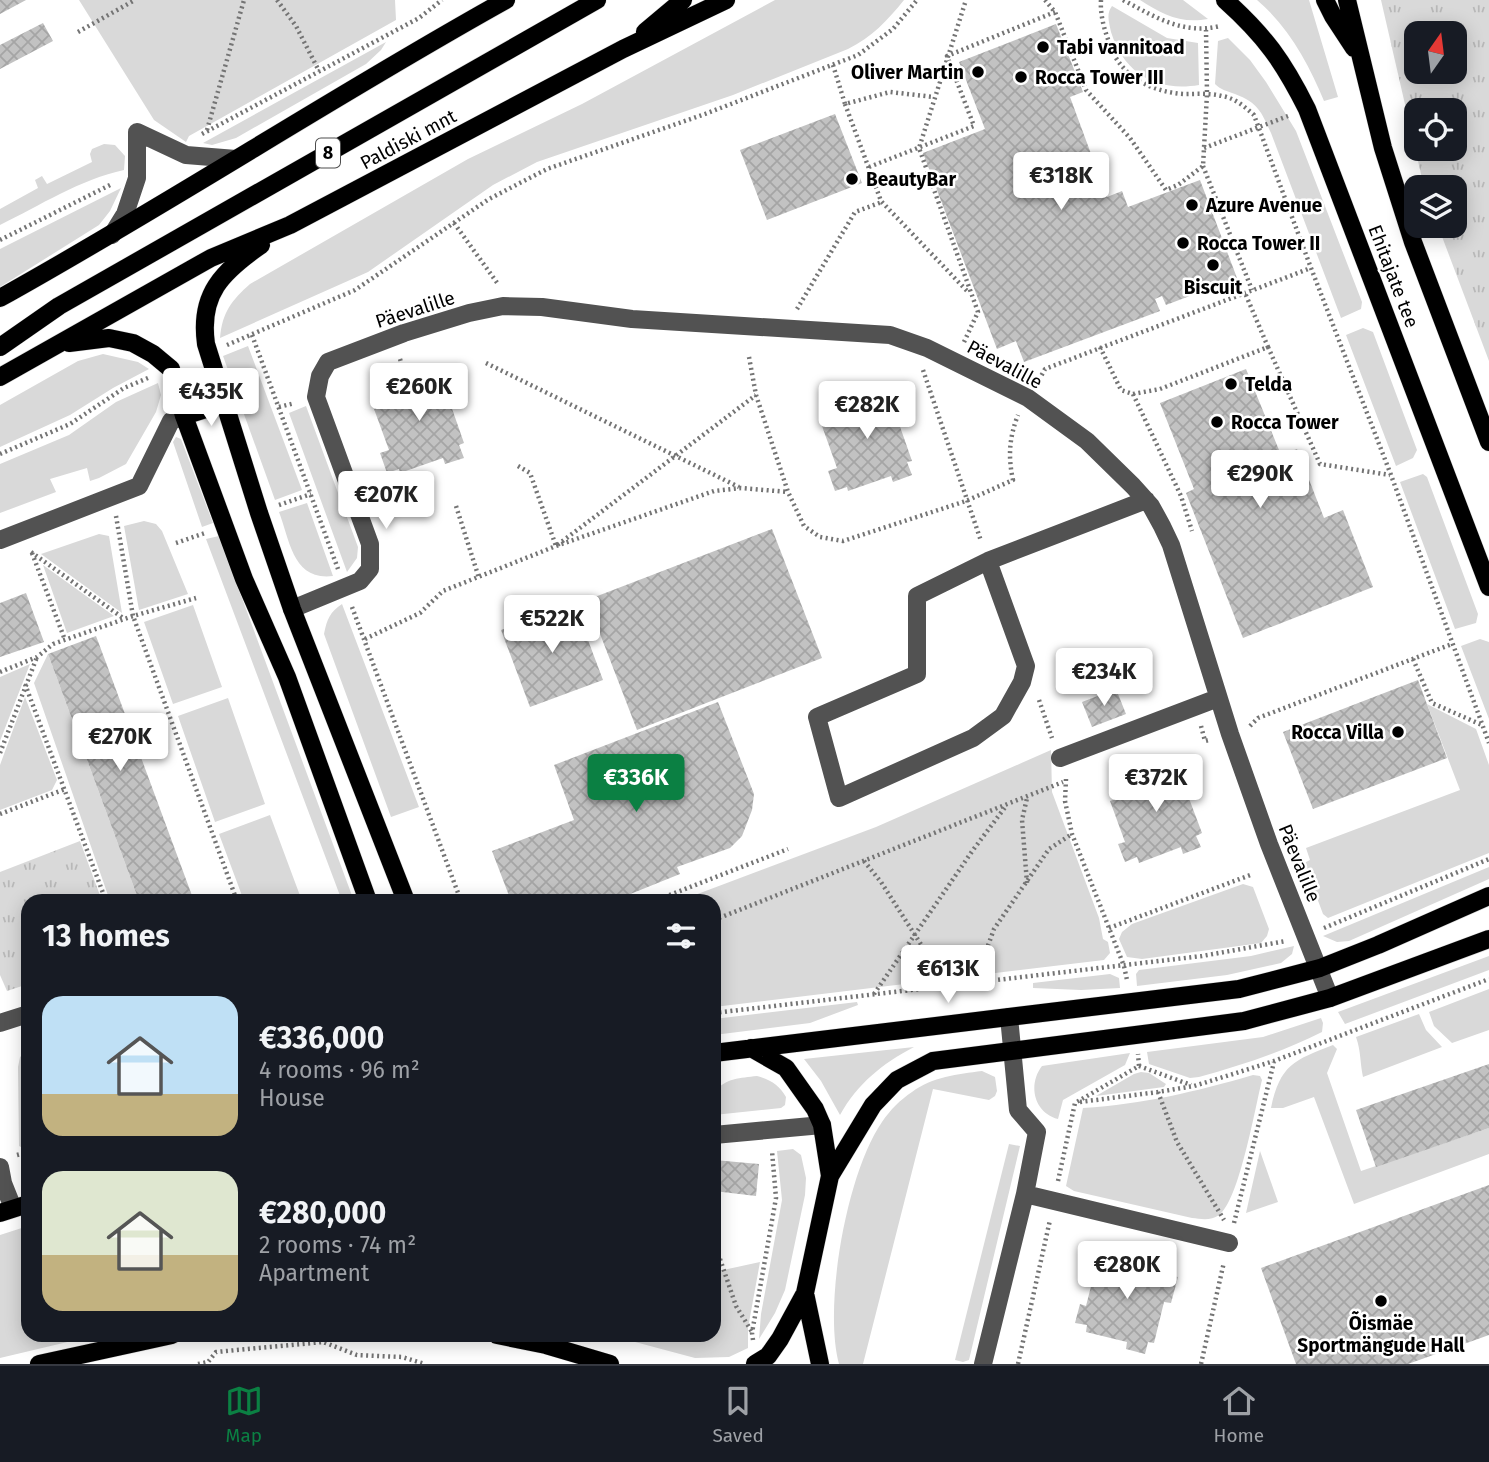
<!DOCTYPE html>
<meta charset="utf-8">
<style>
body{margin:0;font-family:"Fira Sans",sans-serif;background:#242831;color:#f1f3f6;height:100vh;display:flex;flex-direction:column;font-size:26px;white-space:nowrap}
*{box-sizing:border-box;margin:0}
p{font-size:23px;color:#9ea1a6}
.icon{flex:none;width:38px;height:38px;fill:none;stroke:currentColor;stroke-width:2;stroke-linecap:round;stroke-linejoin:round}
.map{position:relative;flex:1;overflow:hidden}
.drawer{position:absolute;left:21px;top:894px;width:700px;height:448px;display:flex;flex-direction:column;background:#171b24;border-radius:21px;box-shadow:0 4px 18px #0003}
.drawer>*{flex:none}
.needle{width:46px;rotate:14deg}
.controls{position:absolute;left:1404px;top:21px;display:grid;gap:14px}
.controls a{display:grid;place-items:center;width:63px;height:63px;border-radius:14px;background:#171b24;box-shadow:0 4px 18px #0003;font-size:35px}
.price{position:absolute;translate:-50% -60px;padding:0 16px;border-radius:7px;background:#fff;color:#222;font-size:23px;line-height:46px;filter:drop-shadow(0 2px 4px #0008)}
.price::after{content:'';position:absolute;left:50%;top:42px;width:21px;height:16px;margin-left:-10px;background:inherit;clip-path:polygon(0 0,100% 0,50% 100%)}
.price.selected{background:#0b8043;color:#fff}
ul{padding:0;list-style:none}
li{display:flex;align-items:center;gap:21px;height:175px;padding:0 21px}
li span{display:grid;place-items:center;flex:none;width:196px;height:140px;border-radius:21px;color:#555}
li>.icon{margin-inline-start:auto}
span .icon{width:84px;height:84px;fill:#fffc;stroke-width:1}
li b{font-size:30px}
h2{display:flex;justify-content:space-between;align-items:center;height:84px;padding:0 21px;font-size:30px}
.tab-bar{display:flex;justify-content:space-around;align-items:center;height:98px;border-top:2px solid #363941;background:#171b24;font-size:19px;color:#9ea1a6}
.tab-bar a{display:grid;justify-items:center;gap:4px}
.tab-bar .selected{color:#0b8043}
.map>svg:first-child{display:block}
.grass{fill:#d9d9d9}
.park{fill:url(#park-tufts);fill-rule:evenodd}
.building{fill:url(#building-cross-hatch)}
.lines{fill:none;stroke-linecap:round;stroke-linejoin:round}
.major-casing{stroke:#dbdbdb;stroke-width:19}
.path{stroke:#747474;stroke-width:4.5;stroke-dasharray:2 3.5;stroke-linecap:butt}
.minor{stroke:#525252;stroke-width:18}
.major{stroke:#000;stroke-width:18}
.poi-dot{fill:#000;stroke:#fff;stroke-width:2.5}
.labels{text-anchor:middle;stroke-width:5;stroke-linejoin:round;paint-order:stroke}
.shield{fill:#fff;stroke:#4c4c4c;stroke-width:2}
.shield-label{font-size:18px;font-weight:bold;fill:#000}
.poi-label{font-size:19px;font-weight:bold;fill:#000;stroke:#fff;text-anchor:start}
.street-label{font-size:19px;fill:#000;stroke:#fff}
</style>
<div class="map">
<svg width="1489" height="1364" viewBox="0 0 1489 1364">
<defs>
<pattern id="park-tufts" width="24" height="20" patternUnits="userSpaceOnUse" patternTransform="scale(1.75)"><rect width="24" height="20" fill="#d9d9d9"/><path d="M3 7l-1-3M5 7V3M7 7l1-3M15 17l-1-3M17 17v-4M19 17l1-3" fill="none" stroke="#b8b8b8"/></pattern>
<pattern id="building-cross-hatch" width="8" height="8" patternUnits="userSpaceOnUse" patternTransform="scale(1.75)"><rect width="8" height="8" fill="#c2c2c2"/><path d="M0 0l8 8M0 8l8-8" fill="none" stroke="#a5a5a5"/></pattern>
</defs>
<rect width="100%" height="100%" fill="#fff"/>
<!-- grass -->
<path class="grass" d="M79,0H395L396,20L189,136L186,142L154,120Z
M775,0H904C887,21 872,37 848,49L733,95L537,162L493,185L368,272L220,338C222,312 232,300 250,284L468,159L582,104Z
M1140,0H1183L1208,19C1180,24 1162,14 1140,0Z
M1257,0H1309L1338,97L1324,101C1309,64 1288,26 1257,0Z
M1112,6L1167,38L1198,43L1199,85C1157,92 1124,74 1111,32C1109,22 1106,14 1112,6Z
M1228,38L1250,60L1266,82L1296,131L1362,302L1361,309L1341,318L1271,133C1261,111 1258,103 1235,94C1227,91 1221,90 1215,84L1218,41Z
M386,42L381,50L366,64L236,138L212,145L203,143Z
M104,144L115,145L125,156L124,170C81,179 39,206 0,225V209L38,188L35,180L42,176L47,184L92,162L90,154L92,149Z
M121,188L110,211L99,225L0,287V249Z
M1363,328L1373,332L1417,450L1413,458L1396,466L1346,335Z
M248,346L302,490L275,500L223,356Z
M103,354L138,362L149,369L113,388L70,415L0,447V405L78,361Z
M158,383L161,395L156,412L126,464L99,478L90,481L87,468L50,479L56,492L0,513V464L69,435L116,402Z
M306,406L358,547L357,558L347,572L289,413Z
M176,437L181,439L213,523L202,527L173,442Z
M1423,474L1427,477L1478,614L1476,623L1455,629L1400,482Z
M307,503L333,576C293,581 290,541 279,512Z
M144,521L156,524L162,531L188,594L139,610L124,526Z
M99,534L109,536L122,613L41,554Z
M219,536L354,901H342L206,539Z
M43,565L114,616L67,633Z
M342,604L419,807L391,817L324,634C327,619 330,612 342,604Z
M193,605L222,687L173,704L144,622Z
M1480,639L1489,642V719L1461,646Z
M48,654L139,901H110L34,683Z
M30,664L0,741V677Z
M25,697L57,780L52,790L0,810V765Z
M228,698L265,804L215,822L178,716Z
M1427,704L1476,729L1489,765V853L1328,918L1323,914L1304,863L1310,860L1306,848L1460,790Z
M1051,750L1052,792L1099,918L1103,939L1108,942L1110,953L1104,960L714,1007V901H679L876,827Z
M270,815L302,901H244L219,834Z
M1489,867V879L1349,941L1337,942L1323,936Z
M1243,884L1253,887L1269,929L1267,936L1261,943L1142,959L1127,957L1119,939L1122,932L1132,924Z
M1294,946L1292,954L1281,963L1227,975L1137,986L1136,974L1139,970L1251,956Z
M1489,956V970L1345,1024L1338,1012Z
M1110,974L1119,978L1120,988L1081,990L1033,988V983Z
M1489,989V1030L1452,1043L1434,1026L1429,1012Z
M857,1002L858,1005L810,1023L714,1035V1019Z
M1419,1014L1426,1030L1442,1047L1363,1077C1360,1063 1361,1051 1356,1037Z
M1321,1018L1323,1023L1322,1032C1282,1052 1242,1065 1199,1077L1190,1078L1149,1064L1147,1052L1263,1037Z
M1333,1045L1337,1049L1327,1073L1361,1171L1489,1128V1154L1354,1204L1314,1097L1283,1108H1271C1280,1065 1294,1060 1333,1045Z
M914,1047C882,1064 858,1083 840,1115L821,1081L804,1059Z
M28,1050V1147L23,1148L19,1146L18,1067L20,1057Z
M1130,1053L1125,1065L1063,1100L1058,1119C1033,1112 1028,1084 1042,1066Z
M982,1071L995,1077L997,1091L995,1096L989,1100L933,1089L863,1364H839C823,1305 847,1172 882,1122C890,1110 900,1100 912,1092C932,1077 958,1074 982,1071Z
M1141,1072L1149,1073L1166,1084L1164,1087L1096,1096L1134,1074Z
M1253,1075L1260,1076L1262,1080C1255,1108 1239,1201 1219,1215C1211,1221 1201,1219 1192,1218L1074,1191L1066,1186L1083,1108C1144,1104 1194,1092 1253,1075Z
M757,1076C771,1080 779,1085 786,1097L785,1105L781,1108L714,1115V1092C726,1078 740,1078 757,1076Z
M1009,1144L1020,1146L969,1360L963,1362L955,1360Z
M793,1149L801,1155L806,1178L805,1195L785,1290L775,1313L759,1339L761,1314L782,1200L777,1151Z
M1260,1151L1278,1202L1246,1213Z
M28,1226V1335H97L0,1358V1235Z
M760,1262L748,1328V1348L729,1357L695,1358L609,1335H714V1272Z"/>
<!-- park -->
<path class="park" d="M1381,0H1489V361L1438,226H1454V187H1424ZM1416,33H1454V72H1416ZM1416,110H1454V149H1416Z
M80,841L102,901H28V984L7,991L0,975V872Z"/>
<!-- building -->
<path class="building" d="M0,0H26L0,14Z
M43,23L53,41L0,69V45Z
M1056,24L1083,92L1070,97L1107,197L1122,191L1128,207L1200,180L1237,278L1166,305L1162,296L1155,299L1160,311L1024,362L1016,341L997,349L923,153L985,129L959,62Z
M835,114L862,183L767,220L740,150Z
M1246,369L1281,455L1297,449L1324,518L1343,510L1373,587L1243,638L1186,493L1194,489L1160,403Z
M434,372L436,378L448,374L456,397L449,400L464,443L459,445L464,458L445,464L443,458L400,473L399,469L387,473L380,453L389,450L374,409L379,406L374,393Z
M883,390L884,396L896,392L905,416L897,418L912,461L907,462L912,475L893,482L891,476L848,491L847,487L835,491L828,471L837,468L822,426L828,424L823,411Z
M772,529L822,658L637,730L587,600Z
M26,593L44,642L0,657V603Z
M574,603L603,680L530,707L501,630Z
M96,636L108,668L194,901H139L48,654Z
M1418,680L1447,758L1313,809L1283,732Z
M1116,689L1126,714L1092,727L1082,702Z
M718,702L754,794L752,810L742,836L730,848L677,867L680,874L613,901H511L492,851L574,820L554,765Z
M1171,763L1173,771L1184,767L1193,790L1187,793L1202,833L1196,836L1201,847L1183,854L1181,847L1139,863L1137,857L1125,862L1118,844L1125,842L1110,801L1116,799L1111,786Z
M1489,1064V1128L1376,1167L1356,1110Z
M714,1160L759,1164L756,1196L714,1191Z
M1489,1185V1335L1408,1364H1296L1261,1268Z
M1105,1253L1167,1267L1165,1274L1178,1277L1171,1303L1164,1302L1154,1343L1148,1342L1145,1354L1126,1349L1127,1342L1086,1332L1087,1325L1075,1323L1080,1304L1086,1306L1097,1263L1103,1264Z"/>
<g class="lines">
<defs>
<path id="major" d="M1225,0C1265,36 1283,61 1307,109L1489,587
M1325,0L1333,16L1354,48
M1347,0L1383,148L1413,242L1489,442
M645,32L683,0
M261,245C222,272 199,294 206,344L259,513L292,609L406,901
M0,298C171,203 335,95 506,0
M69,343L109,338L133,343L153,354L171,369L184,416L244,579L287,677L368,901
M0,347L59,306L597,0
M0,377L211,258L290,225L623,49L726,0
M184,416L225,403
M751,1048L786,1068L815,1109L822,1125L830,1176
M714,1053L1239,989L1320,968L1378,945L1489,896
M0,1213L28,1204
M805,1293L820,1364
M497,1335L546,1345L610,1364
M39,1364L172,1335
M755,1364L768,1356L780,1339L805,1293L830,1176L873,1105L897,1080L933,1061L1244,1021L1330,998L1489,939"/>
</defs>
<!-- major casing -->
<use href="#major" class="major-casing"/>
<!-- path -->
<path class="path" d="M277,0L296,26L319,71
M1045,0L1055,12L1086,90L1130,138L1166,190L1178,185L1203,166L1207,94L1206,30
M1101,0C1100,14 1104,29 1109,42C1119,76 1151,92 1184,94C1197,94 1210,93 1222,96C1235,98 1245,107 1254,115L1311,268L1391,475L1489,743
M1123,0C1155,17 1183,35 1220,26
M78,32L135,0
M833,65L845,104L890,92L934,97
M845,104L881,201L969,293
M207,130L244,0
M202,134L419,18L442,0
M1204,148L1288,116
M1203,166L1252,290
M869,167L974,126L947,56L1055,12
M454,223L498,284
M0,240L112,184
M797,309L855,212L882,202
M252,335L338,569
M964,342L978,312L919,148L966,0
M227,345L355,290L489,199L547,169L705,114L858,55L893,29L917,0
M1100,347L1121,390L1133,394L1160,389L1268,347L1245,293
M1268,347L1320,464L1390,475
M749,357L756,395L788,492L804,526L820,537L843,541L966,501L1013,480C1008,457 1009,438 1018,415
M400,359L407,381
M486,363L739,487
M923,370L981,541
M1039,380L1045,369L1311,268
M1133,394L1181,496L1192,531
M279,407L295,403
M0,454L70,424L124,388L148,378
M518,466L530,473L556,546L756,395
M279,505L311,494
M456,506L479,578
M116,516L133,616L237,901
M176,543L205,533
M31,552L123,618
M32,553L65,640
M352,607L461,901
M365,639L420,613L443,591L556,546L714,491L741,488L788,492
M1413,659L1432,703L1482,725
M0,672L37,657L53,644L133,616L196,598
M25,684L106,901
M1039,700L1052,738
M1201,726L1205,741L1209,740
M1250,726L1258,718L1452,644
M0,753L37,657
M1066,779L1065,801L1072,834L1124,966L1127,980
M0,814L65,789
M864,861L881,882L947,985
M1027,883L1022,820L1027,798
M654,901L788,849
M714,920L1063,782
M1109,928L1253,874
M1324,928L1489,859
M975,982L994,929L1049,849L1072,834
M874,994L973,850L1006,806
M714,1013L1202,956L1286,941
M1139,1066L1191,1085
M1158,1092L1177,1142L1224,1220
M1080,1102L1158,1092L1194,1086L1233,1074L1274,1061L1489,979
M17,1155L28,1152
M1058,1181L1075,1103L1139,1066L1138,1054
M1234,1223L1274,1062
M720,1259L736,1306L752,1332
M753,1340L752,1333L776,1198L772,1151
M198,1364L208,1362L216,1352L323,1342L357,1355L402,1357L425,1364
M1018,1364L1050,1220
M1201,1364L1224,1262"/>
<!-- minor -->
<path class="minor" d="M112,235L125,214L137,178V132L186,155L236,159
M0,540L139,486L171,421L184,416
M988,561L1026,666L1022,682L1003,716L973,738L839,798L817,717L917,674V596L988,561L1146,500
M292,609L360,581L370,569V544L316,397L320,376L328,362L404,333L469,313L503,306L542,307L632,319L890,335L927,348L1028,398L1087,441L1133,486L1151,506L1162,526L1171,545L1230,734L1269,844L1330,998
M1060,758L1218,698
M0,1023L28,1014
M714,1135L822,1125
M0,1167L3,1183L13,1208
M1025,1194L1229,1243
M983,1364L1025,1194L1037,1132L1018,1110L1009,1017"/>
<!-- major -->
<use href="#major" class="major"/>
</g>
<!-- markers -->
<g class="poi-dot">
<circle cx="1043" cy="47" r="7"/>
<circle cx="978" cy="72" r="7"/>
<circle cx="1021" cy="77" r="7"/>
<circle cx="852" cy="179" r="7"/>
<circle cx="1192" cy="205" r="7"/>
<circle cx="1183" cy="243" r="7"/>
<circle cx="1213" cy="265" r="7"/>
<circle cx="1231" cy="384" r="7"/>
<circle cx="1217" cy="422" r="7"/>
<circle cx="1398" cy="732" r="7"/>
<circle cx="1381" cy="1301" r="7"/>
</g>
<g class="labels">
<!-- shield labels -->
<rect class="shield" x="316" y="138.5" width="24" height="29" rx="5"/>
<g class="shield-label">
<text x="328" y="159">8</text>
</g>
<!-- poi labels -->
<g class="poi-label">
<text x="1057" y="54">Tabi vannitoad</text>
<text x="964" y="79" text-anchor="end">Oliver Martin</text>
<text x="1035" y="84">Rocca Tower III</text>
<text x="866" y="186">BeautyBar</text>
<text x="1206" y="212">Azure Avenue</text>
<text x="1197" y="250">Rocca Tower II</text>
<text x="1213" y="294" text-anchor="middle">Biscuit</text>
<text x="1245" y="391">Telda</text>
<text x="1231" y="429">Rocca Tower</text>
<text x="1384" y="739" text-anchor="end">Rocca Villa</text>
<text x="1381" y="1330" text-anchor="middle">Õismäe<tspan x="1381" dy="22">Sportmängude Hall</tspan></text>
</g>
<!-- street labels -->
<g class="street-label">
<text transform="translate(408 139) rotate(-28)" y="7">Paldiski mnt</text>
<text transform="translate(1394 276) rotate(69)" y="7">Ehitajate tee</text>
<text transform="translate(415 309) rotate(-18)" y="7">Päevalille</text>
<text transform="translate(1005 364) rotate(28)" y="7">Päevalille</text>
<text transform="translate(1300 863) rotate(68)" y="7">Päevalille</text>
</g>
</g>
</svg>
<div class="controls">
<a><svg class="needle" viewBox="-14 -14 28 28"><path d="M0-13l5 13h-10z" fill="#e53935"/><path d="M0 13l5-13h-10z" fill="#9ea1a6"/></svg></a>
<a><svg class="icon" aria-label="locate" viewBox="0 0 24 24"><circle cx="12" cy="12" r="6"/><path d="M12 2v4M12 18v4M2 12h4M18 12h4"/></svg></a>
<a><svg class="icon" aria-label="layers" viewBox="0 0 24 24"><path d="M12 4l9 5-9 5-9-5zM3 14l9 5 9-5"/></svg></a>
</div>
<b class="price" style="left:1061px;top:212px">€318K</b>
<b class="price" style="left:419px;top:423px">€260K</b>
<b class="price" style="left:211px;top:428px">€435K</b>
<b class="price" style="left:867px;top:441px">€282K</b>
<b class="price" style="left:1260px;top:510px">€290K</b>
<b class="price" style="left:386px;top:531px">€207K</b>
<b class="price" style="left:552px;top:655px">€522K</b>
<b class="price" style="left:1104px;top:708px">€234K</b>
<b class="price" style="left:120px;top:773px">€270K</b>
<b class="price selected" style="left:636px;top:814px">€336K</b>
<b class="price" style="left:1156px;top:814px">€372K</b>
<b class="price" style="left:948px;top:1005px">€613K</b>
<b class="price" style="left:1127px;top:1301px">€280K</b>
<section class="drawer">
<h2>13 homes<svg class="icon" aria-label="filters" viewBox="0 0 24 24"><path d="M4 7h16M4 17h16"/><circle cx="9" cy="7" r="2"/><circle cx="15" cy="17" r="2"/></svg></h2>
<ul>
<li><span style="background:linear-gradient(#bfe0f5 70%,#c2b280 0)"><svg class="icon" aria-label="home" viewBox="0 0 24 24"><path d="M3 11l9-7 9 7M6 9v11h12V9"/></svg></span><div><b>€336,000</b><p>4 rooms · 96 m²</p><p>House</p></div></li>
<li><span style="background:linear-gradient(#dfe7d0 60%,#c2b280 0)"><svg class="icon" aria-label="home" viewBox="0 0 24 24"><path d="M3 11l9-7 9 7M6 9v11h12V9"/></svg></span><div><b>€280,000</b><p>2 rooms · 74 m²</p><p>Apartment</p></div></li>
</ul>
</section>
</div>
<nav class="tab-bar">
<a class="selected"><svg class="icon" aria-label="map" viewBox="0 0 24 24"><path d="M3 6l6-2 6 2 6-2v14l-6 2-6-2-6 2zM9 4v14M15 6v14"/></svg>Map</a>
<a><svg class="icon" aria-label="saved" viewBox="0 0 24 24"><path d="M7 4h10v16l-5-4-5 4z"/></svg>Saved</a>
<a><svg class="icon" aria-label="home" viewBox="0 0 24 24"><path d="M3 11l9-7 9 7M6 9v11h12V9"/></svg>Home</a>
</nav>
